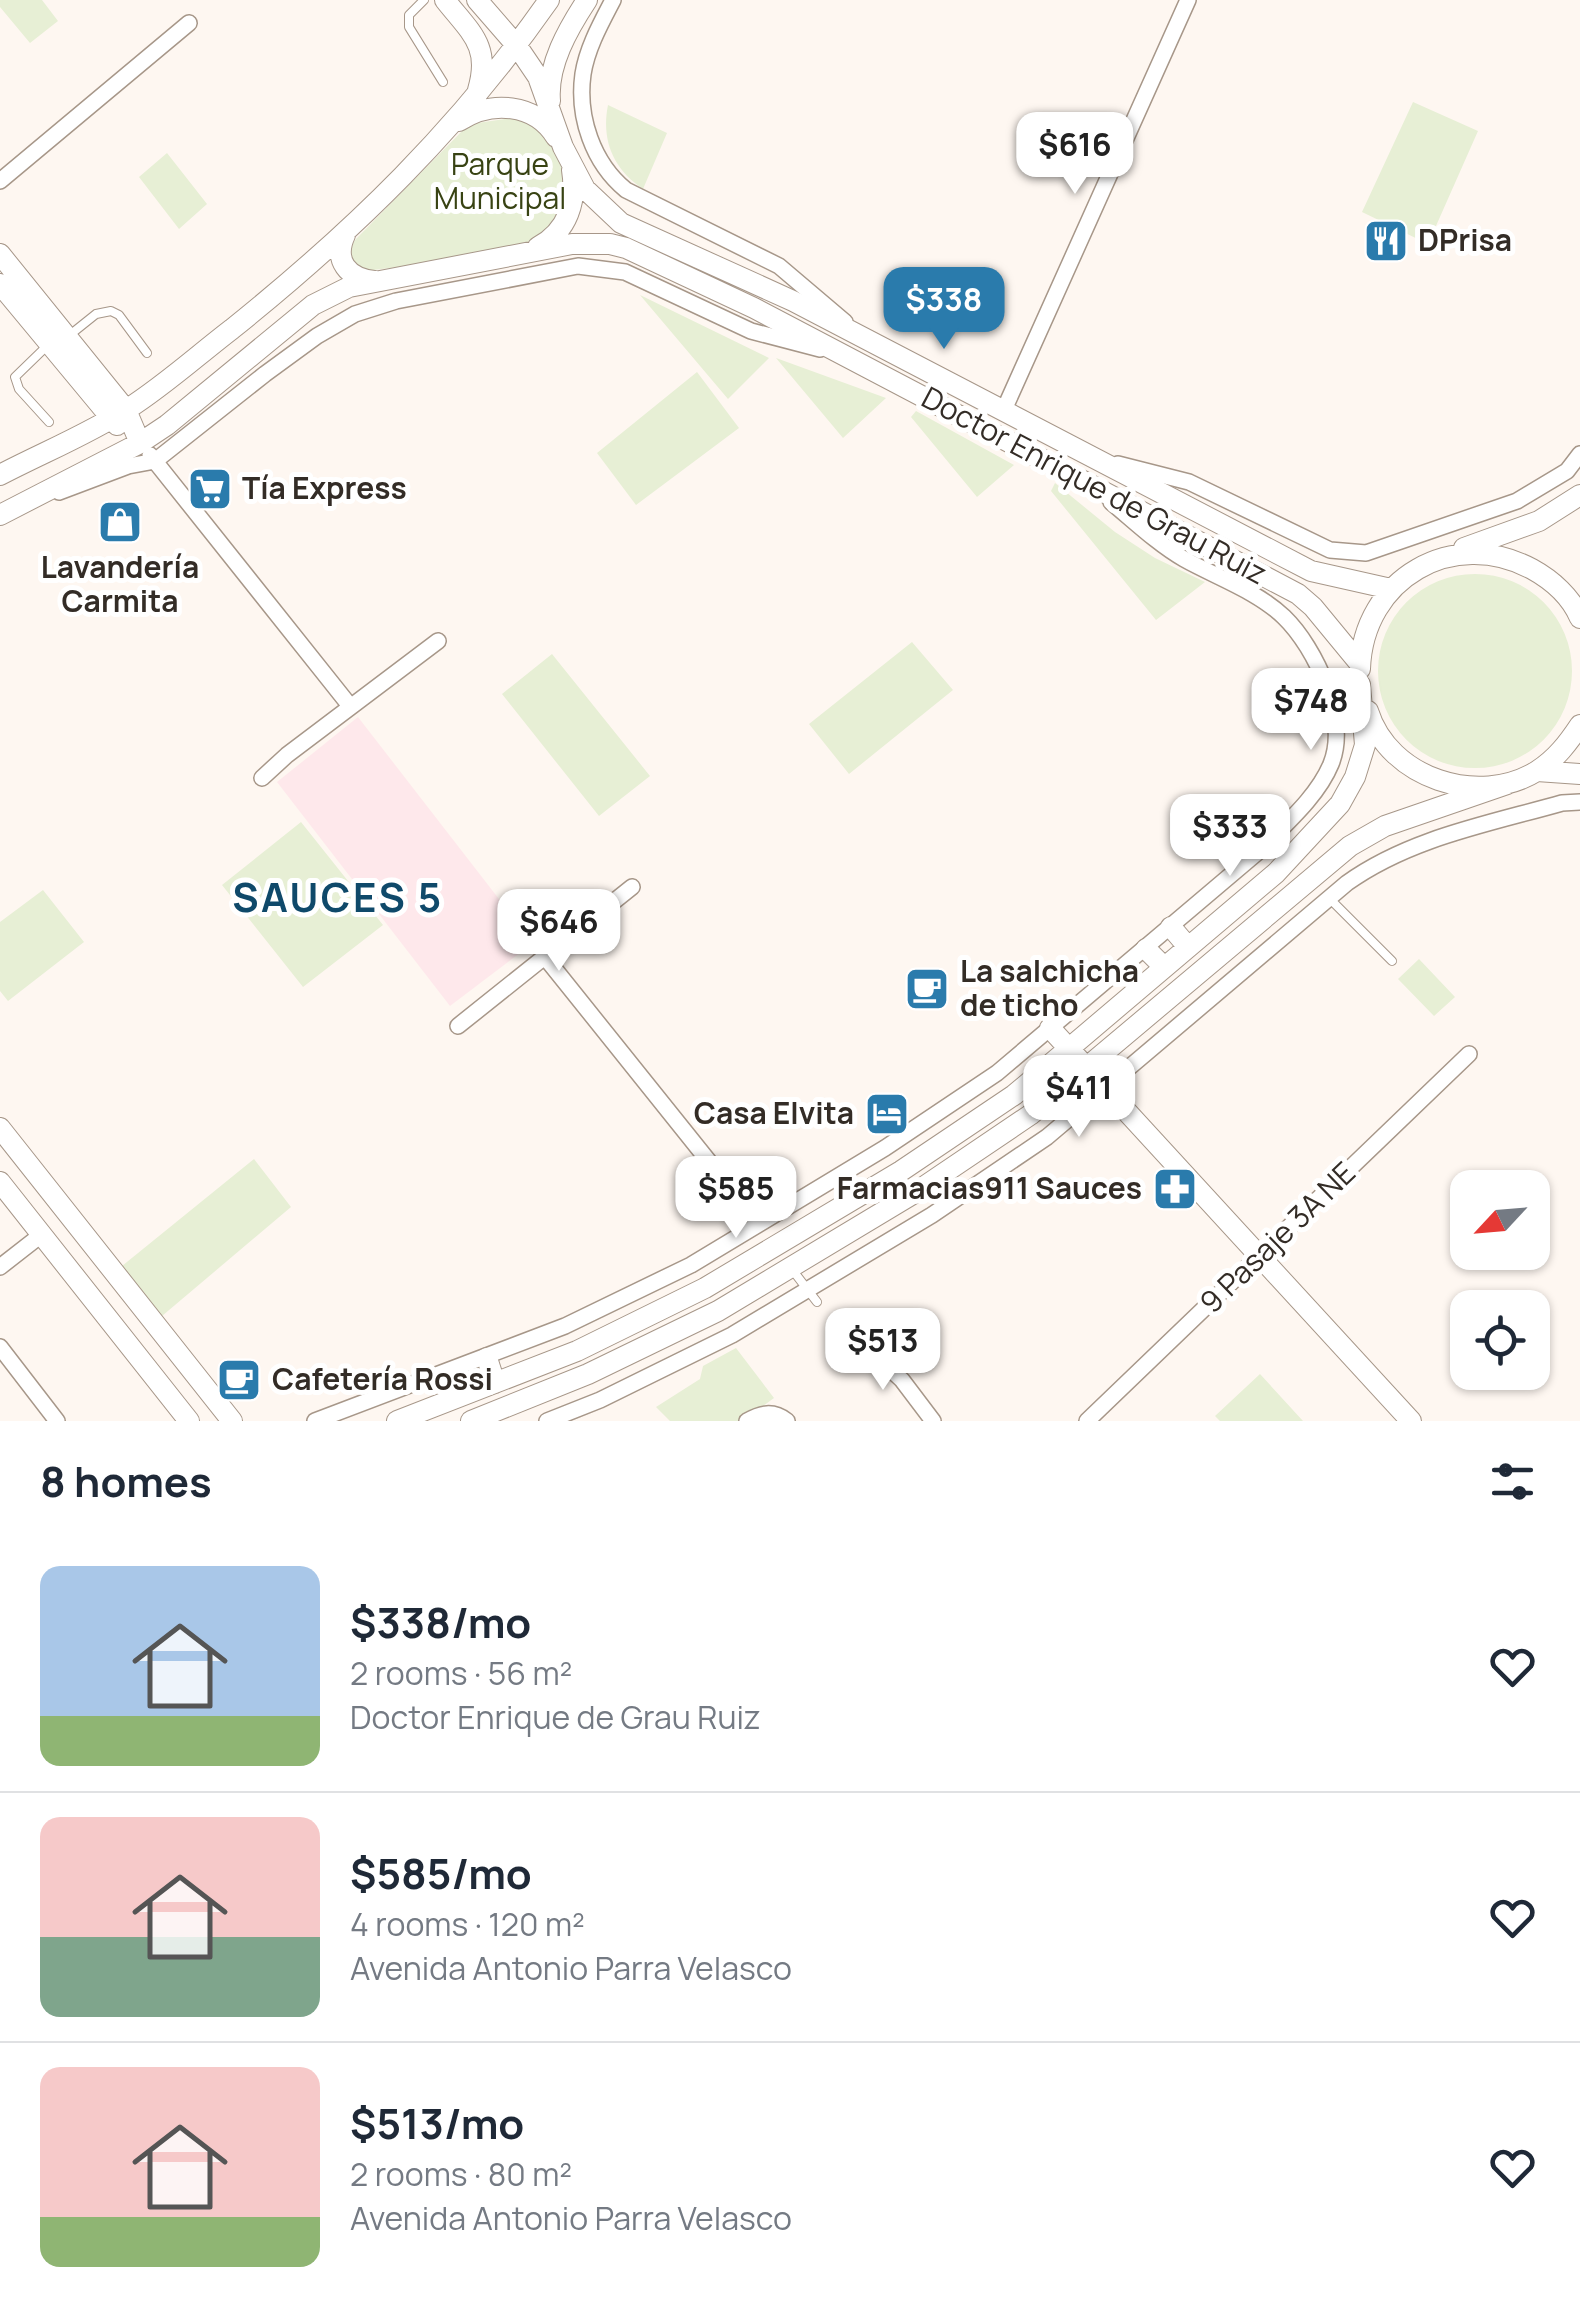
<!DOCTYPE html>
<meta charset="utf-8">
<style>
body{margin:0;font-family:Manrope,sans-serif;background:#f2f2f3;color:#1f2937;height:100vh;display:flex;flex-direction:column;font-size:38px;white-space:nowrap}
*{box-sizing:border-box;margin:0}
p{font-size:32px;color:#747a83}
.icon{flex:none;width:55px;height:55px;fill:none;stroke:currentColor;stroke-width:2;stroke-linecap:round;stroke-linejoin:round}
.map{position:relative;height:1421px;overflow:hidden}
.drawer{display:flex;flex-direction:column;background:#fff;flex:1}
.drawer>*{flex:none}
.needle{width:65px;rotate:244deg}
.buttons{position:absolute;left:1450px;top:1170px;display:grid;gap:20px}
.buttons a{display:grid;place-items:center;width:100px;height:100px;border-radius:20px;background:#fff;box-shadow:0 2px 8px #0004;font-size:50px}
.price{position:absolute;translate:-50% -85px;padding:0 22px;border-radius:20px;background:#fff;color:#222;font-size:32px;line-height:65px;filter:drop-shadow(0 2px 5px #0008)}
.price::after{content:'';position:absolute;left:50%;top:60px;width:30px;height:22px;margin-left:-15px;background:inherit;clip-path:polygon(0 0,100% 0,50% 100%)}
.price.on{background:#2a7bac;color:#fff}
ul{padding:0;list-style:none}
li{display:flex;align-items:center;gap:30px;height:250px;padding:0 40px}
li+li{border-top:2px solid #e0e1e3}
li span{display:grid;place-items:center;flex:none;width:280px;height:200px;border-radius:20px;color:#555}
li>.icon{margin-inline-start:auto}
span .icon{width:120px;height:120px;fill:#fffc;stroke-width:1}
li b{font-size:42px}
h2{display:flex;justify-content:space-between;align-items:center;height:120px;padding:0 40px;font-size:42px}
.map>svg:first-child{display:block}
.education{fill:#fee8eb}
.green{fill:#e7efd5}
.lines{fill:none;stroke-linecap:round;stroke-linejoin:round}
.lane-casing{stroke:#a79789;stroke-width:10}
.street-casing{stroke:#a79789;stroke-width:18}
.secondary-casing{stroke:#a79789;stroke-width:22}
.lane{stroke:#fff;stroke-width:8}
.street{stroke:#fff;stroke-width:15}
.secondary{stroke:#fff;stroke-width:20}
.labels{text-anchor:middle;stroke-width:10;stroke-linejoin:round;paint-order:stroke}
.park-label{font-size:30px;fill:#384313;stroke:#fff}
.poi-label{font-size:30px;font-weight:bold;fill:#332c26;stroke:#fff;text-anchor:start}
.street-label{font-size:30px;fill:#332c26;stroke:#fff}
.district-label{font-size:40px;font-weight:bold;letter-spacing:2.5px;fill:#0f496a;stroke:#fff}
</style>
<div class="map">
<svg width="1580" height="1421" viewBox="0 0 1580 1421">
<rect width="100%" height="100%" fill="#fef7f1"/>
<!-- education -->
<path class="education" d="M358,717L533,943L450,1006L277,782Z"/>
<!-- green -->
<path class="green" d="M0,0H42L58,21L30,43L0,7Z
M1413,102L1478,131L1428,244L1362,212Z
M608,105L667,133L643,189C613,169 601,140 608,105Z
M512,118C532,122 558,140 563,161C569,184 560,218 542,234C515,257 406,265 367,271C352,266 347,253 355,240L464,129L477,123Z
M167,153L207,204L179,229L139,177Z
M640,295L769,358L728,399Z
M776,358L886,398L843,438Z
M697,372L739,428L636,505L597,453Z
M916,411L1014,465L977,497L911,417Z
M1055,483L1115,532L1155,558L1205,582L1156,620L1051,491Z
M1378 671a97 97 0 1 1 194 0a97 97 0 1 1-194 0Z
M912,642L953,690L849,774L809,724Z
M552,654L650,776L599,816L502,694Z
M301,822L383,925L303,987L222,885Z
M43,890L84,942L8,1001L0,991V922Z
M1419,959L1455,997L1434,1016L1398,979Z
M254,1159L291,1207L162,1316L122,1266Z
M736,1348L774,1398L742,1421H670L656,1407L700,1379L703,1366Z
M1260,1374L1303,1421H1220L1215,1416Z"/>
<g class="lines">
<defs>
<path id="lane" d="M424,0L409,15V27L443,82
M71,334L96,314L111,311L119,315L147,353
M49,344L15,377L19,389L49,422
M1329,898L1392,961
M791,1268L817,1302"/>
<path id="street" d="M613,0C601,23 587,48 583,74C577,117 593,163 626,190L779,266L845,322
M0,181L189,23
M1003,412L1188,0
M150,455L350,706
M1118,464L1189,482L1330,550L1366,553L1517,501L1567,471L1580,454
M59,492L128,466L155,461L265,374L317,336L355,314L396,301L578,266L625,272L751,331L820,349
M262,778L287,755L438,641
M545,957L759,1224
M458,1026L632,887
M0,1267L41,1235
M864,1345L902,1380L933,1421
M0,1347L57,1421
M315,1421L565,1326L691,1265L759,1224L885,1148L997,1073L1258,852C1283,826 1317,798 1331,764C1349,720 1316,648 1284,617C1257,591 1216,577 1184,559C1158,544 1134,521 1111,502
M547,1421L600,1400L732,1335L932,1215L1047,1137L1347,883C1410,838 1488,824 1562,803L1580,802
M747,1421C761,1413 773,1410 787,1421
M1087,1421L1469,1054"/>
<path id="secondary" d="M445,0C471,33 491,46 478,90
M477,0L517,46L538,77L563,147L585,189L621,223L793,301L1311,571L1391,589
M550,101C547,65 568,29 587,0
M459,121C491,100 535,103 556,137
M345,235C333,261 348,278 374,281
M538,247C568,231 577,201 572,170
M0,254L126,410L140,443
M0,284L117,425
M0,475C42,453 89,434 129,408C165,385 198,355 232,329C354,231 459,129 549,0
M0,515L140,443L167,425L313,305L349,287L572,244H610L626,248L754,308L1298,594L1313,607L1360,664
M1464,548L1539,521L1580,495
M1360,669C1363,578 1453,527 1532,569C1552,580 1571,597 1580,618
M1368,711C1389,779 1479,807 1537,771C1556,759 1568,743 1580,725
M1537,771L1580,774
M1171,927L1188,947
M1146,949L1163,966
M1050,1028L1411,1421
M0,1128L232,1421
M0,1182L189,1421
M487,1358L495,1383
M397,1421L577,1351L705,1288L901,1171L1014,1095L1276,873L1340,804L1355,777L1365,745L1360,685
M471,1421L588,1374L718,1311L916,1192L1030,1115L1350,846L1385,826L1507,784"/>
</defs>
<!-- lane casing -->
<use href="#lane" class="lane-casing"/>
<!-- street casing -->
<use href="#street" class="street-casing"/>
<!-- secondary casing -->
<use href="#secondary" class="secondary-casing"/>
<!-- lane -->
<use href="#lane" class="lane"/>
<!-- street -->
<use href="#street" class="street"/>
<!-- secondary -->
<use href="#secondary" class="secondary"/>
</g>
<!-- icons -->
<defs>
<symbol id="restaurant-square" viewBox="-11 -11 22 22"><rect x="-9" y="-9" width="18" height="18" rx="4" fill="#2a7bac" stroke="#fff"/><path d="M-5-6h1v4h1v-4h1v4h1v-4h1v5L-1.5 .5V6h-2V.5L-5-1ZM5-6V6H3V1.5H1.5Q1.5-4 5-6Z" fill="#fff"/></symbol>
<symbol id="supermarket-square" viewBox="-11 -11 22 22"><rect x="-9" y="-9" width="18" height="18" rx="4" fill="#2a7bac" stroke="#fff"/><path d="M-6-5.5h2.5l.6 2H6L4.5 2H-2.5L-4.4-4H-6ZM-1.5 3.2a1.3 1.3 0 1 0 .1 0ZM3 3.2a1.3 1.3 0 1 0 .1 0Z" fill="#fff"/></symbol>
<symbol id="shop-square" viewBox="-11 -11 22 22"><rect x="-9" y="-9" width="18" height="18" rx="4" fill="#2a7bac" stroke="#fff"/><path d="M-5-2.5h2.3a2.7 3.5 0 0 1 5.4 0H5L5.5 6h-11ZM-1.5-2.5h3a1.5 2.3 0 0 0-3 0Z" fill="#fff"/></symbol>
<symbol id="cafe-square" viewBox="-11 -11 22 22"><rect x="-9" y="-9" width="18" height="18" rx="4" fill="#2a7bac" stroke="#fff"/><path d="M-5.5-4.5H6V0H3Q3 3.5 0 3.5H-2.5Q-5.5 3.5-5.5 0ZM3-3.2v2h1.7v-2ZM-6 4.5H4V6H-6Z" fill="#fff"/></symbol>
<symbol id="hotel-square" viewBox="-11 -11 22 22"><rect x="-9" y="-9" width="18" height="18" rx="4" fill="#2a7bac" stroke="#fff"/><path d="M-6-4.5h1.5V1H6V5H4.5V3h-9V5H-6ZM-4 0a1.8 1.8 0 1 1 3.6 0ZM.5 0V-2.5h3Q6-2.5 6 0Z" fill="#fff"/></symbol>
<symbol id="pharmacy-square" viewBox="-11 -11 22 22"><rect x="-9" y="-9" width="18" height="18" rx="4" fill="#2a7bac" stroke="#fff"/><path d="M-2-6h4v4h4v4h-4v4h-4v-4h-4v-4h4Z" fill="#fff"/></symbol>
</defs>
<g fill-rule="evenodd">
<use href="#restaurant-square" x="1361" y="216" width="50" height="50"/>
<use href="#supermarket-square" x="185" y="464" width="50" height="50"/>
<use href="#shop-square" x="95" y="497" width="50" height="50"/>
<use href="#cafe-square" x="902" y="964" width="50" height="50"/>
<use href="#hotel-square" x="862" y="1089" width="50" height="50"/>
<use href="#pharmacy-square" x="1150" y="1164" width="50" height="50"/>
<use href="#cafe-square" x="214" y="1355" width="50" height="50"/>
</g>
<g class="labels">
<!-- park labels -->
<g class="park-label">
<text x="500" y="175">Parque<tspan x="500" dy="34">Municipal</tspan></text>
</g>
<!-- poi labels -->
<g class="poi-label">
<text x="1418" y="251">DPrisa</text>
<text x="242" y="499">Tía Express</text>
<text x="120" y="578" text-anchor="middle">Lavandería<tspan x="120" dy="34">Carmita</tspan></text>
<text x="960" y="982">La salchicha<tspan x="960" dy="34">de ticho</tspan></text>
<text x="854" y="1124" text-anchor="end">Casa Elvita</text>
<text x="1142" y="1199" text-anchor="end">Farmacias911 Sauces</text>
<text x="272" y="1390">Cafetería Rossi</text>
</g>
<!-- street labels -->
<g class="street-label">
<text transform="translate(1094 486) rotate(28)" y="10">Doctor Enrique de Grau Ruiz</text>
<text transform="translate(1278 1238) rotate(-44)" y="10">9 Pasaje 3A NE</text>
</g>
<!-- district labels -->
<g class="district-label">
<text x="338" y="912">SAUCES 5</text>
</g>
</g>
</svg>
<div class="buttons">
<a><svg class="needle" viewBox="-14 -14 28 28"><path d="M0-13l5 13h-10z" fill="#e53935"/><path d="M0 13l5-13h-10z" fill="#747a83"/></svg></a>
<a><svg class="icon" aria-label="locate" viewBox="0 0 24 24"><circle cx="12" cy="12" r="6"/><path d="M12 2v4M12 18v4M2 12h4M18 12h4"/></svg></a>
</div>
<b class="price" style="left:1075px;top:197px">$616</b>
<b class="price on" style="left:944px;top:352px">$338</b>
<b class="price" style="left:1311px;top:753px">$748</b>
<b class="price" style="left:1230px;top:879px">$333</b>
<b class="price" style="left:559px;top:974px">$646</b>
<b class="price" style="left:1079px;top:1140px">$411</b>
<b class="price" style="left:736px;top:1241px">$585</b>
<b class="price" style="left:883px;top:1393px">$513</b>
</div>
<section class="drawer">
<h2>8 homes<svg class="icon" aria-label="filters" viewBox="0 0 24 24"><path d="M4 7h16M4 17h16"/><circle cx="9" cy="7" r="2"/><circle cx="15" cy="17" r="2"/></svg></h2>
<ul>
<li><span style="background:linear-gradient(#a9c7e8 75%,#8fb573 0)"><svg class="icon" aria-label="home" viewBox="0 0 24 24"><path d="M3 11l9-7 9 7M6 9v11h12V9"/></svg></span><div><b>$338/mo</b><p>2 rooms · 56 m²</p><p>Doctor Enrique de Grau Ruiz</p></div><svg class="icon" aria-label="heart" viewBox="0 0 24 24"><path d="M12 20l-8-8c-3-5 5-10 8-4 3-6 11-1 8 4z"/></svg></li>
<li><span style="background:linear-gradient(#f6c9c9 60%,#7fa58c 0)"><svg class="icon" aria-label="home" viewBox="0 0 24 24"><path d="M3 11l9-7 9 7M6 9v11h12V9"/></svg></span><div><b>$585/mo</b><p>4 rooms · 120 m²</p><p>Avenida Antonio Parra Velasco</p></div><svg class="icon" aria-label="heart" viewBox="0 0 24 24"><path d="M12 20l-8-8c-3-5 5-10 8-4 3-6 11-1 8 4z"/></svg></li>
<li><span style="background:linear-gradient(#f6c9c9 75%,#8fb573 0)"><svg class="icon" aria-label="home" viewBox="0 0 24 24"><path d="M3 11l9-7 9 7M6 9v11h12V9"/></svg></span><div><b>$513/mo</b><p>2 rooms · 80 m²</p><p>Avenida Antonio Parra Velasco</p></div><svg class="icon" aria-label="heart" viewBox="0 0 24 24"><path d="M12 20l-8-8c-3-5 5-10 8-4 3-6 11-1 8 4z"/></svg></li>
</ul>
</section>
